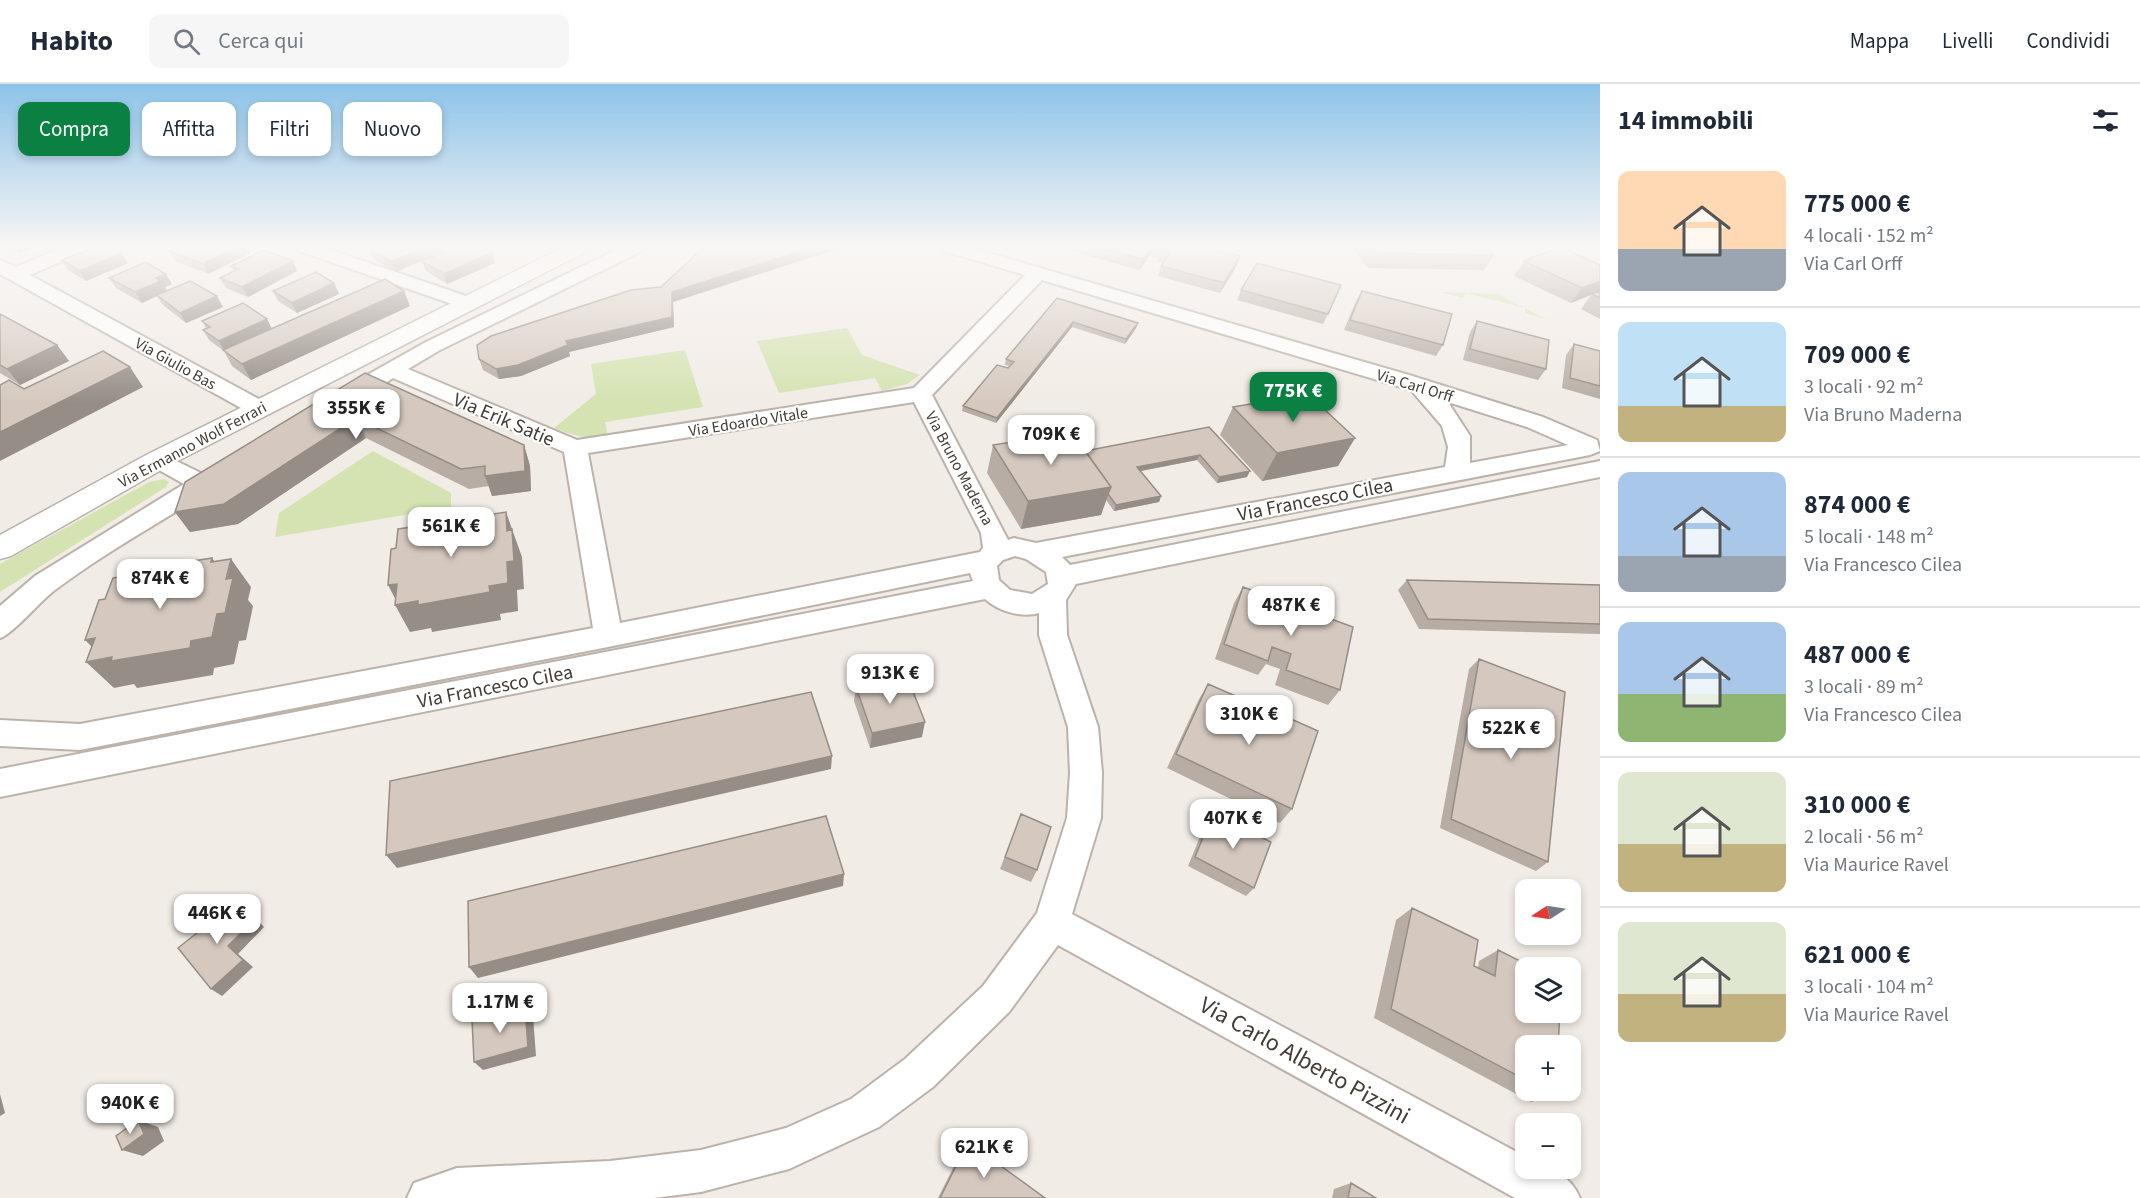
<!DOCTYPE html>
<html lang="it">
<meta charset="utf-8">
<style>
body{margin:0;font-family:"Source Sans 3",sans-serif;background:#f6f6f7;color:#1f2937;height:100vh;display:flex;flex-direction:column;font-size:22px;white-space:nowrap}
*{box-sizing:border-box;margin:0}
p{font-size:20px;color:#747a83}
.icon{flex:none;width:33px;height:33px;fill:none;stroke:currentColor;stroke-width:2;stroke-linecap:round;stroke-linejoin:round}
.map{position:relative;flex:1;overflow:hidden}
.panel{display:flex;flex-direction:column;background:#fff;width:540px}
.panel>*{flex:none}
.guide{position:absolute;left:18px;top:18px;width:570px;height:54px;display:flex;gap:12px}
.needle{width:39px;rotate:258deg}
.controls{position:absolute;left:1515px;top:795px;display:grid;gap:12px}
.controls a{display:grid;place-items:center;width:66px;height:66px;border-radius:12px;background:#fff;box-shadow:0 3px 9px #0003;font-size:30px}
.price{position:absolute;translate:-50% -51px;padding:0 14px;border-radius:12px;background:#fff;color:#222;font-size:20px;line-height:39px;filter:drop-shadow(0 2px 3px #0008)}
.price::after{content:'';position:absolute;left:50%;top:36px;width:18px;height:14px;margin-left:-9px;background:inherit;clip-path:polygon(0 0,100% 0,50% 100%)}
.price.selected{background:#0b8043;color:#fff}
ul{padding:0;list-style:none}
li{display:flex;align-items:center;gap:18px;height:150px;padding:0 18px}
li+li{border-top:2px solid #e0e1e3}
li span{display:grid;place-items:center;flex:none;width:168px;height:120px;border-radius:12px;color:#555}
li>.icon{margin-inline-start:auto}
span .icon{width:72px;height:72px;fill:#fffc;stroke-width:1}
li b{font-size:26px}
h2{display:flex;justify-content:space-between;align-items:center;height:72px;padding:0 18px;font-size:26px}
.pill{padding:0 21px;border-radius:12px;background:#fff;box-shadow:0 3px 9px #0003;font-size:21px;line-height:54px}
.pill.selected{background:#0b8043;color:#fff}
header{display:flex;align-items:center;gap:36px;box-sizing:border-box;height:84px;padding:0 30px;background:#fff;border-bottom:2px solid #e0e1e3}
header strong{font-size:28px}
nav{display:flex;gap:33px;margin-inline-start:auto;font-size:21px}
.search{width:420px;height:54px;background:#f6f6f7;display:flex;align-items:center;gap:15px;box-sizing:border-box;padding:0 21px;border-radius:12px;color:#747a83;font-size:22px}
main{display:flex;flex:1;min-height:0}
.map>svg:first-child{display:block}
.green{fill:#d4e3b1}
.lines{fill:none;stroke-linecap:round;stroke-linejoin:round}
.minor-casing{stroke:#bcb2a9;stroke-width:4}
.tertiary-casing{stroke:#bcb2a9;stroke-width:3}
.minor{fill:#fff;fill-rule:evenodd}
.tertiary{fill:#fff;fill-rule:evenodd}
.wall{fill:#b7ada4}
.shaded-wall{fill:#958d86}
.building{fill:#d5c9bf;stroke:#958d86;stroke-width:1.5}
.labels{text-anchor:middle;stroke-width:4.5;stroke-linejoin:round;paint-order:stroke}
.far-street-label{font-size:16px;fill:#443c35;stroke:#fff}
.street-label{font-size:20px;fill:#443c35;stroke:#fff}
.near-street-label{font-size:24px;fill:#443c35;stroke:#fff}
</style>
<header>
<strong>Habito</strong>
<div class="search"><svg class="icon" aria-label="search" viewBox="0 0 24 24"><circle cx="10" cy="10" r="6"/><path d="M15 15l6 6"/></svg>Cerca qui</div>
<nav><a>Mappa</a><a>Livelli</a><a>Condividi</a></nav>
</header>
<main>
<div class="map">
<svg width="1600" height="1114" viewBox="0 0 1600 1114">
<rect width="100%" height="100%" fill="#f2ece6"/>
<!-- green -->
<path class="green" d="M1440,208L1498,210L1547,236L1525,229V224L1465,209L1463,214Z
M847,244L862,271L920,291L907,300L882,307L875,294L779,309L757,257Z
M685,266L703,323L605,338L608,353C587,356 573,351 554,344L596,310L591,280Z
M373,367L451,409V423L275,453L279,429Z
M164,395L169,398L166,403L0,508V480L149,398Z"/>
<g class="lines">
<defs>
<path id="minor" d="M64,163H88L85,167L30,191L266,319L269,324L266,329H250L0,190V176L16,183Z
M296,163H322L475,215L478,219L468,225L461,223L299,167Z
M622,163H645L642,167L440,266L408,285L577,356L914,304L1025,191L944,167L941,163H968L1409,291L1543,333L1597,356L1600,367L1590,371L1062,473L1070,481L1600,377V393L1076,500L1066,516L1067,551L1098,643L1102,689L1101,734L1072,830L1526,1073V1084C1551,1084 1569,1089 1580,1114H1515L1058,861L1009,928L933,1003L879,1043L789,1085L701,1108L654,1114H407L414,1099L457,1084L610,1077L701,1066L786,1044L851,1015L905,975L983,902L1037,829L1067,734L1070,689L1068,643L1039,551V529C1021,534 998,527 985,515L0,713V685L973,497L970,489L608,563L80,666L0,662V636L80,640L593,544L564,368L393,294C377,304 356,322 337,318L334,313L337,308L426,258ZM1042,196L1411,306L1442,342L1448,363L1445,383L1036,459L1014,454L1008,456L932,311ZM914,318L981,449L983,464L980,468L620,539L588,369ZM1448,318L1527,343L1568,361L1470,379V352ZM1015,472L1026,475L1046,488L1048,500L1032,510L1010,506L999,496L997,482L1003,476Z
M158,368L211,394L214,400L211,406C159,439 104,469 55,506C40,517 13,550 0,554V522L35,492L184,400L150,381L146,376L150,371Z"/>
<path id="tertiary" d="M564,163H590L587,167L168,382L11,472L0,475V451L148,370Z"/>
</defs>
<!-- minor casing -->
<use href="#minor" class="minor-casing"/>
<!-- tertiary casing -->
<use href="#tertiary" class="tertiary-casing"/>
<!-- minor -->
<use href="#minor" class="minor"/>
<!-- tertiary -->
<use href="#tertiary" class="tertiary"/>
</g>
<!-- wall -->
<path class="wall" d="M6,163H35L19,169Z
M374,163H452L396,188L373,175L369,165Z
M1066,163H1202L1236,183L1220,209L1158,192L1161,182L1164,179L1157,177L1159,172L1157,175L1150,172L1139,186L1065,165Z
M1352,163H1486L1494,171L1484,186L1368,184Z
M837,165L673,218L674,243L569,268L570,272L521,292L499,295L483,286L479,275L661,203Z
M169,167L250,169L208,190L175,177Z
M492,169L495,179L447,200L426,187L422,177Z
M62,176L128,179L86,197L68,186Z
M293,177L297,187L248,213L226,204L220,194L234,187L231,182Z
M1524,177L1600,181V235L1581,225L1591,211L1571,219L1514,192Z
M109,194L172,200L165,203L167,207L223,223L186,239L163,221L157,212L142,219L116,204Z
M334,199L339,210L297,229L278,217L273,207Z
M1241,206L1328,230L1323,240L1237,216Z
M1362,207L1443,261L1436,272L1344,246L1356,217Z
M1057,214L1138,239L1136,244L1125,260L1072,243L996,339L962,327L963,322L1008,284L1010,282L1005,281L1006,275Z
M410,222L251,296L232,282L224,267L209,256L203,246L206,244L202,237L272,245Z
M0,230L57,261L69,277L20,301L0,289Z
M1477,237L1546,285L1538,296L1463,276L1470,248Z
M1574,260L1600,267V315L1562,304L1566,271Z
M365,289L524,361L530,382L531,407L492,412L489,402L469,405L366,354L238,440L190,448L175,428Z
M1233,323L1355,354L1338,382L1262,397L1220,351Z
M1209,343L1247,393L1217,399L1197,376L1141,387L1161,412L1159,418L1114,427L1106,416L1101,431L1021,445L987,389L993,361L1085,367Z
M1407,496L1600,501V550L1419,545L1398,506Z
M1243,503L1340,606L1328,621L1275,601L1280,585L1266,580L1258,591L1215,575L1234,519Z
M1479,575L1548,778L1536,787L1440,744L1469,585Z
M1208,600L1250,637L1262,642L1273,627L1292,725L1280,739L1167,684L1199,615Z
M856,603L922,653L870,664L854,617Z
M1213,729L1254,804L1246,812L1188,782L1206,738Z
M1021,730L1037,786L1031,798L1000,785Z
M1412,824L1474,882L1478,884L1479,877L1498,866L1526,962V1006H1554L1553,1010L1531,1018L1374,934L1396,836Z
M968,1058L1045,1114H938L963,1064Z
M1351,1099L1376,1114H1332L1334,1105Z"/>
<!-- shaded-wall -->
<path class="shaded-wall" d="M14,163H35L19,169Z
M238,163H247L250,169L208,190L203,180Z
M426,163H452L396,188L392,178Z
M812,163H837V165L673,218L674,243L569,268L570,272L521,292L499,295L496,285L566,257L672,208Z
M1153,163L1150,172L1139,186L1143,175Z
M122,169L128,179L86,197L79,187Z
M492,169L495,179L447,200L444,190Z
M1240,172L1236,183L1220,209L1224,199Z
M293,177L297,187L248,213L242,203Z
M166,190L172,200L165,203L167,207L142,219L135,208L156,194Z
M1600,197V207L1571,219L1582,204Z
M334,199L339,210L297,229L292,219Z
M404,207L410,222L251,296L242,280Z
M217,212L223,223L186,239L180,229Z
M267,235L272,245L225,268L219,257Z
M1073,238L1072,243L996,339L997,334Z
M1138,239L1136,244L1125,260L1126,255Z
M57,261L69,277L20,301L7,285Z
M130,283L143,303L0,377V348Z
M356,334L366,354L238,440L190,448L175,428Z
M1355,354L1338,382L1262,397L1277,369Z
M524,361L530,382L531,407L492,412L485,392Z
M1200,371L1197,376L1135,388L1137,383Z
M1250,387L1247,393L1217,399L1219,393Z
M1111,403L1101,431L1021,445L1028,417Z
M1161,412L1159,418L1114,427L1116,421Z
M506,428L522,473L524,505L517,506L518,527L500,530L501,536L432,548L431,544L410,548L395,521L398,520L388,501L397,500L489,502L507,478Z
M212,474L227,494L231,475L251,503L248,516L253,522L246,556L239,557L234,580L214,584L213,591L137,604L134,600L114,604L86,578L104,575L85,556L211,478Z
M925,638L922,653L870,664L872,649Z
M832,672L831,685L397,784L386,771Z
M844,790L843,802L478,894L469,883Z
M237,817L247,825L264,843L238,870L253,883L222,912L211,905L228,862Z
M525,923L533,932L536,972L483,986L474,978Z
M0,1010L5,1029L0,1032Z
M138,1036L158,1043L164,1057L143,1072L122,1066Z"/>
<!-- building -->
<path class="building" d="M95,163H99L106,166L112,164L122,169L79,187L62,176Z
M178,163H238L203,180L169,167Z
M374,163H426L392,178L369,165Z
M456,163H482L492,169L444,190L422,177Z
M704,163H812L672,208V233L566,257L568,261L518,281L496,285L479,275L477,261L491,252L631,206L661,203Z
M1096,163H1153L1143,175Z
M1164,163H1202L1240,172L1224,199L1161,182L1170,169L1161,167Z
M1371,163H1486L1494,171L1376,169Z
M1560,163L1600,181V197L1582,204L1524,177Z
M264,166L293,177L242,203L220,194L238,185L231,182Z
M145,178L166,190L156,194L161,197L135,208L109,194Z
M1257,179L1341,201L1328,230L1241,206Z
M316,188L334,199L292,219L273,207Z
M385,195L404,207L242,280L223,266Z
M190,197L217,212L180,229L157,211Z
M1362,207L1452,230L1443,261L1350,236Z
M1600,207V214L1592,210Z
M1057,214L1138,239L1126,255L1073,238L997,334L963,322L997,281L1008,284L1014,278L1006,275Z
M243,219L267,235L219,257L203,246L210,243L202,237Z
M0,230L57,261L7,285L0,281Z
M1477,237L1549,256L1546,285L1470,265Z
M1574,260L1600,267V302L1570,294Z
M103,267L130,283L0,348V301L9,296L24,305Z
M365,289L524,361L525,387L485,392V382L461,385L356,334L224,420L175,428L185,398Z
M1308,310L1355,354L1277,369L1233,323Z
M1209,343L1250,387L1219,393L1200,371L1137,383L1161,412L1116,421L1108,410L1111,403L1085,367Z
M1072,348L1111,403L1028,417L993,361Z
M488,427L487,431L506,428L507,447L512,445L514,477L507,478L508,499L489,502L490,508L418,521V517L395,521L397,500L388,501L391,465L396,464L398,445L419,442V438Z
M212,474L211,478L231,475L226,495L233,494L225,529L217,530L212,553L191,557L190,564L111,577L112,573L86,578L95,554L85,556L99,516L105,515L113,494L135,490L137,486Z
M1407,496L1600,501V540L1428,535Z
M1243,503L1353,543L1340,606L1286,586L1291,570L1272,563L1268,577L1224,560Z
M1479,575L1565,608L1548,778L1451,735Z
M907,592L925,638L872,649L856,603Z
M1208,600L1256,621L1250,637L1267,644L1273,627L1318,647L1292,725L1176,670Z
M811,608L832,672L386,771L390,697Z
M1213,729L1271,758L1254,804L1195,773Z
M1021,730L1051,743L1037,786L1005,773Z
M826,732L844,790L469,883L468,817Z
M237,817L255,835L228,862L243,876L211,905L178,864Z
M1412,824L1478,856L1474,882L1495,892L1498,866L1534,884H1526V928H1560L1558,962H1526V996L1391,925Z
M525,923L528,963L474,978L472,936Z
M1546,1006H1554L1553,1010Z
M138,1036L144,1050L122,1066L116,1052Z
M968,1058L1045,1114H940Z
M1351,1099L1376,1114H1348Z"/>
<!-- sky -->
<linearGradient id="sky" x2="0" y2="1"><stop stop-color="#8dc3e9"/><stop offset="0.51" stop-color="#f9f6f4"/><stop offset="1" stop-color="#f9f6f4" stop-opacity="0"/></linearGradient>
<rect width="1600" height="319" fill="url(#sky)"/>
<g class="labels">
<!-- far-street labels -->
<g class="far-street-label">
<text transform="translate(176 279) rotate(29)" y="6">Via Giulio Bas</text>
<text transform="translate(1415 301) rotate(17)" y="6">Via Carl Orff</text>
<text transform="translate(748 337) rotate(-9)" y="6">Via Edoardo Vitale</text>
<text transform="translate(192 360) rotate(-28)" y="6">Via Ermanno Wolf Ferrari</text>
<text transform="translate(960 384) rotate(62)" y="6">Via Bruno Maderna</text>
</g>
<!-- street labels -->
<g class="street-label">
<text transform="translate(504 335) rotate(23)" y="7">Via Erik Satie</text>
<text transform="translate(1315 415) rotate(-11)" y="7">Via Francesco Cilea</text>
<text transform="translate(495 602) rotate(-11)" y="7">Via Francesco Cilea</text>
</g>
<!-- near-street labels -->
<g class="near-street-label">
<text transform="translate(1305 976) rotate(29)" y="8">Via Carlo Alberto Pizzini</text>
</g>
</g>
</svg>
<div class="controls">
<a><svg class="needle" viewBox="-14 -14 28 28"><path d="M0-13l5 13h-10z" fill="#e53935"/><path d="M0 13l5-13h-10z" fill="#747a83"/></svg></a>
<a><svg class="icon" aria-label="layers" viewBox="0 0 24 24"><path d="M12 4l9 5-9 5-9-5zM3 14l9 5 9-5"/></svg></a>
<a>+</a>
<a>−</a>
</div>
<b class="price selected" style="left:1293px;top:339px">775K €</b>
<b class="price" style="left:356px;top:356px">355K €</b>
<b class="price" style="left:1051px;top:382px">709K €</b>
<b class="price" style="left:451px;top:474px">561K €</b>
<b class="price" style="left:160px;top:526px">874K €</b>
<b class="price" style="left:1291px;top:553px">487K €</b>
<b class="price" style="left:890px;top:621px">913K €</b>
<b class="price" style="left:1249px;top:662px">310K €</b>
<b class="price" style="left:1511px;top:676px">522K €</b>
<b class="price" style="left:1233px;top:766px">407K €</b>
<b class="price" style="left:217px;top:861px">446K €</b>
<b class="price" style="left:500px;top:950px">1.17M €</b>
<b class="price" style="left:130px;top:1051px">940K €</b>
<b class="price" style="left:984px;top:1095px">621K €</b>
<div class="guide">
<a class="pill selected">Compra</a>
<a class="pill">Affitta</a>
<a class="pill">Filtri</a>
<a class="pill">Nuovo</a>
</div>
</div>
<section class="panel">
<h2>14 immobili<svg class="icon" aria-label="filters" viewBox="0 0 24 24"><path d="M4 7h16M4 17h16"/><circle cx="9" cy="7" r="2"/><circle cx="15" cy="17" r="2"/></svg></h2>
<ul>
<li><span style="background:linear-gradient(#ffd9b3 65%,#9aa5b1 0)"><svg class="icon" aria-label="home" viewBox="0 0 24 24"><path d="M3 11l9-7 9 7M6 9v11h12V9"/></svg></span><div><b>775 000 €</b><p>4 locali · 152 m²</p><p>Via Carl Orff</p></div></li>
<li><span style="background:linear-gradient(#bfe0f5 70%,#c2b280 0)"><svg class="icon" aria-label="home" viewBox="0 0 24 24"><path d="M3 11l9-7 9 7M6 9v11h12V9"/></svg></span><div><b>709 000 €</b><p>3 locali · 92 m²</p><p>Via Bruno Maderna</p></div></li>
<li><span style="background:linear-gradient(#a9c7e8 70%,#9aa5b1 0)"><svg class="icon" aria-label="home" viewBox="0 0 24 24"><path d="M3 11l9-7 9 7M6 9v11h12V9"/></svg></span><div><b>874 000 €</b><p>5 locali · 148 m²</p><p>Via Francesco Cilea</p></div></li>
<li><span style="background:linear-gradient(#a9c7e8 60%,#8fb573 0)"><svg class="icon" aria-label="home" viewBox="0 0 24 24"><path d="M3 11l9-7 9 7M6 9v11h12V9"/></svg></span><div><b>487 000 €</b><p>3 locali · 89 m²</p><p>Via Francesco Cilea</p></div></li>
<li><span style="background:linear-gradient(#dfe7d0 60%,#c2b280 0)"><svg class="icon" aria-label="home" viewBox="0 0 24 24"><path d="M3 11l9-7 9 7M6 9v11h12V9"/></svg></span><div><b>310 000 €</b><p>2 locali · 56 m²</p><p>Via Maurice Ravel</p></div></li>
<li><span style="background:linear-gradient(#dfe7d0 60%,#c2b280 0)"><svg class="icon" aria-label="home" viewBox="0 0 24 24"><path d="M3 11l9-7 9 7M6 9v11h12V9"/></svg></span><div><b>621 000 €</b><p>3 locali · 104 m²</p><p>Via Maurice Ravel</p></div></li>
</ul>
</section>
</main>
